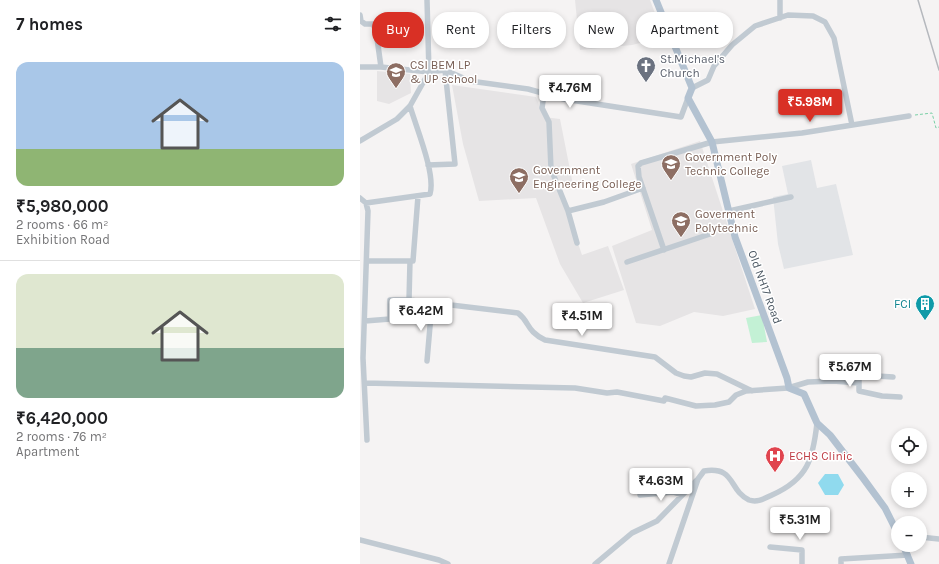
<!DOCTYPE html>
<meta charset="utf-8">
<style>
body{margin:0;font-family:Karla,sans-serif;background:#f2f2f2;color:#202124;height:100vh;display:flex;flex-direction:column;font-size:15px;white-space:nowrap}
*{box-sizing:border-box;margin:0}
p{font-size:13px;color:#757577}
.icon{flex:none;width:22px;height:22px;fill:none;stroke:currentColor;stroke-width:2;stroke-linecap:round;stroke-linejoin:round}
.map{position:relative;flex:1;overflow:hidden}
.details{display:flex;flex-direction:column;background:#fff;width:360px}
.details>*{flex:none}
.top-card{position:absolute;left:12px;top:12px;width:380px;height:36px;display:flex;gap:8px}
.fabs{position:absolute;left:531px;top:428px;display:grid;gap:8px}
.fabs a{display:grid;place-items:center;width:36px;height:36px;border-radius:50%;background:#fff;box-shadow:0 2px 6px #0003;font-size:20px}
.price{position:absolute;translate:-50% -34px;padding:0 9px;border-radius:4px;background:#fff;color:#222;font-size:13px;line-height:26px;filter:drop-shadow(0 1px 2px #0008)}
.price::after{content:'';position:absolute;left:50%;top:24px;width:12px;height:9px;margin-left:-6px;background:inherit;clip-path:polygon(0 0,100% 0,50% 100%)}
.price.on{background:#d93025;color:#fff}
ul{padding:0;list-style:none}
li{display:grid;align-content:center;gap:8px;height:212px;padding:0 16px}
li+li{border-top:1px solid #e0e0e0}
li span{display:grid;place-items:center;height:124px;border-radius:12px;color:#555}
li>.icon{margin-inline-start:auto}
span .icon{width:72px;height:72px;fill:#fffc;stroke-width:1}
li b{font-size:17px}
h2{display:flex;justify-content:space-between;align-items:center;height:48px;padding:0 16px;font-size:17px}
.pill{padding:0 14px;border-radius:16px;background:#fff;box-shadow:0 2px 6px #0003;font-size:14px;line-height:36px}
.pill.on{background:#d93025;color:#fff}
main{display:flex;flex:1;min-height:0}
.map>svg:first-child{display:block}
.education{fill:#e6e4e5}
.airport{fill:#e2e4e7}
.green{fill:#c3f1d5}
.water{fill:#90daee}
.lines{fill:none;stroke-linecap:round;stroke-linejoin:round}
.path{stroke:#7ad0a6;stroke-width:1;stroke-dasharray:3 2;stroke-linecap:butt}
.minor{stroke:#c1cad2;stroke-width:5.5}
.major{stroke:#b3c2d1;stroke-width:7}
.rail{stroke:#b5b8bd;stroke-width:1.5}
.labels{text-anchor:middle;stroke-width:3;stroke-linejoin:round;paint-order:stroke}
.worship-label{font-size:12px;fill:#5b616d;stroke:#fff;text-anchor:start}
.education-label{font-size:12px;fill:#785e54;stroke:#fff;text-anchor:start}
.street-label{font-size:12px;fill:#4a5661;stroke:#fff}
.culture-label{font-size:12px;fill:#0d838f;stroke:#fff;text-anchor:end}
.health-label{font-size:12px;fill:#be3a42;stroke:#fff;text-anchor:start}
</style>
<main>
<section class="details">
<h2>7 homes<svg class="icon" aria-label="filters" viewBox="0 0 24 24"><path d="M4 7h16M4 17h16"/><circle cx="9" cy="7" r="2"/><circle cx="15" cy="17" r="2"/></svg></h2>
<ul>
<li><span style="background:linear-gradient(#a9c7e8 70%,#8fb573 0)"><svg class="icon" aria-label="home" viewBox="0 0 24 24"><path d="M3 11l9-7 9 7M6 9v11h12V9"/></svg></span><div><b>₹5,980,000</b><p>2 rooms · 66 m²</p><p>Exhibition Road</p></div></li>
<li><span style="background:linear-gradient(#dfe7d0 60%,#7fa58c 0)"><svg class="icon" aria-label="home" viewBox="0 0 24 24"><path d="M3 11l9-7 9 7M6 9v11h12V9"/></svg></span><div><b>₹6,420,000</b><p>2 rooms · 76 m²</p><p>Apartment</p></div></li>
</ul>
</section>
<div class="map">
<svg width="579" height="564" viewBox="0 0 579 564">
<rect width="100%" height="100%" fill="#f5f3f3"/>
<!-- education -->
<path class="education" d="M215,0H290L304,37L272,45L220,50Z
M17,71L50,74L51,93L29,104L17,101Z
M92,85L176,97L184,117L200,119L213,185L200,191L222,255L248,246L264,290L223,303L200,264L176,198L119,201L103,144Z
M340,141L395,309L363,316L334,312L300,326L276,323L252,246L292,230L271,164Z"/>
<!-- airport -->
<path class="airport" d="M451,160L457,188L476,184L493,255L424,269L418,244L413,197L428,194L422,166Z"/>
<!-- green -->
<path class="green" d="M402,315L407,342L392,343L386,318Z"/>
<!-- water -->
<path class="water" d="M465,474H478L484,485L478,495H465L458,483Z"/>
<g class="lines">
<!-- path -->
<path class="path" d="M555,115L572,113L576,128L579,127"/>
<!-- minor -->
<path class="minor" d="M0,15L1,21L5,24H13L16,31L21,67
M420,18V0
M0,67H21L69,72L85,70L110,81L168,89L204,99L321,117L328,98
M332,88L348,80L354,66L372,45L395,26L428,15L453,16L465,22L474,38L492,125
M184,94L182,108L189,122L191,169L208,211L217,243
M0,141L37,119L50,106L69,72L67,0
M68,165L95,164L85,70
M0,198L6,203L8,211L3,358L7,440
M6,203L70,194C76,174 56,127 50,106
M208,211L244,202L283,188
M369,211L431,197
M304,250L279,177L278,166L281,163L352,142L442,133L549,116
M7,261H53L58,196
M267,262L350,234
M49,300L158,313C170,322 166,331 185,340L295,357L316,373L324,376L331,377L345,373L357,374L392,391
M5,321L30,319V300H49L50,261
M67,361L72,303
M533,377L501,375L499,378V391L522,396L540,397
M5,383L215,388L247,393L257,392L304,401L305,398L336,406L355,405L369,402L376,395L386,391L428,388L448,382L473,381L499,383
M280,495L313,492L322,495
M560,537L579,539
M0,540L79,560L88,564
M410,547L442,550V564
M235,564L272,533L297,521L337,480
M309,564L338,479L344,471C376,466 368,490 389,500C398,503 405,498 412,495C448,479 453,459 457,423
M481,564V559L548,555"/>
<!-- major -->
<path class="major" d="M296,0L332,88L328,98L352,142L375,237L427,378L429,388L444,394L457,423L470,435L503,478L525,508L538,534
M543,545L551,564"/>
<!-- rail -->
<path class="rail" d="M558,0L579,70"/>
</g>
<!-- icons -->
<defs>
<symbol id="church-pin" viewBox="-11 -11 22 30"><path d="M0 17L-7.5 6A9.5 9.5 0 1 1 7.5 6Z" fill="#6b7280" stroke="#fff"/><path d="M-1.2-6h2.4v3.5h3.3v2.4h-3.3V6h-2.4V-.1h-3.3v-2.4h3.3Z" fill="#fff"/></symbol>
<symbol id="school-pin" viewBox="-11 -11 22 30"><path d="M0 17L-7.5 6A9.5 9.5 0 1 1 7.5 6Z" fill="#8d6e63" stroke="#fff"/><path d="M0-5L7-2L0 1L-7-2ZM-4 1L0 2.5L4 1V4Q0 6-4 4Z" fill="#fff"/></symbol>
<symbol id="university-pin" viewBox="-11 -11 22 30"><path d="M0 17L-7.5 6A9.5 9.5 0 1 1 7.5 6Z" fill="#8d6e63" stroke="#fff"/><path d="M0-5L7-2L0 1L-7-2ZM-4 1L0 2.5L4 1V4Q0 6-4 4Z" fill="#fff"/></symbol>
<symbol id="building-pin" viewBox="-11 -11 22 30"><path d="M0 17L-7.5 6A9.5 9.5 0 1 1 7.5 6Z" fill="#0f9aa8" stroke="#fff"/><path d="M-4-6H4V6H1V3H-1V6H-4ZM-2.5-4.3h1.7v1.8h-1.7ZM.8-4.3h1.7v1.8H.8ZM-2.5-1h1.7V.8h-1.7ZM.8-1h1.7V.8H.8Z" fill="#fff"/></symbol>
<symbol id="hospital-pin" viewBox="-11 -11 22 30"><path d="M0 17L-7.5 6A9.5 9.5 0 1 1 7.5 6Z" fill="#e0444e" stroke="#fff"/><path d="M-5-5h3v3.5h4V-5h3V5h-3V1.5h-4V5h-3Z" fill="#fff"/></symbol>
</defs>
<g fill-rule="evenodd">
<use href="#church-pin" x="275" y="55" width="22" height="30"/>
<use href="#school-pin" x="25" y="61" width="22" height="30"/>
<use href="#university-pin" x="300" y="153" width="22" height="30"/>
<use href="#university-pin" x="148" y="166" width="22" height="30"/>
<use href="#university-pin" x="310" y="210" width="22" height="30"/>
<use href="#building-pin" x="554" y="293" width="22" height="30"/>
<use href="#hospital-pin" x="404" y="445" width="22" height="30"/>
</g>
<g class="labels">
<!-- worship labels -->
<g class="worship-label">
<text x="300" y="63">St.Michael's<tspan x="300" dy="14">Church</tspan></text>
</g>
<!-- education labels -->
<g class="education-label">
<text x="50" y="69">CSI BEM LP<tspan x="50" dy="14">&amp; UP school</tspan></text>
<text x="325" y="161">Government Poly<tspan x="325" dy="14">Technic College</tspan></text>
<text x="173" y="174">Government<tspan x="173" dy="14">Engineering College</tspan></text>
<text x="335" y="218">Goverment<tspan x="335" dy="14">Polytechnic</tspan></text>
</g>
<!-- street labels -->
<g class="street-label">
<text transform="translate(405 287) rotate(70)" y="4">Old NH17 Road</text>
</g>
<!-- culture labels -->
<g class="culture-label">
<text x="551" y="308">FCI</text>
</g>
<!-- health labels -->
<g class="health-label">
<text x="429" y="460">ECHS Clinic</text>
</g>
</g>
</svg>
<div class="fabs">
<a><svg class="icon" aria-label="locate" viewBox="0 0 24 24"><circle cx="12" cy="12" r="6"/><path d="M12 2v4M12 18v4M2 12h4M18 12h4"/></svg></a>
<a>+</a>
<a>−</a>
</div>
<b class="price" style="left:210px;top:109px">₹4.76M</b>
<b class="price on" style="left:450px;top:123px">₹5.98M</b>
<b class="price" style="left:61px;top:332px">₹6.42M</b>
<b class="price" style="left:222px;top:337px">₹4.51M</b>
<b class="price" style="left:490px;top:388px">₹5.67M</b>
<b class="price" style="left:301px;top:502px">₹4.63M</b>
<b class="price" style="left:440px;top:541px">₹5.31M</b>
<div class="top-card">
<a class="pill on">Buy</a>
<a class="pill">Rent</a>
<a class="pill">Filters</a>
<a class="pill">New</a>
<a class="pill">Apartment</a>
</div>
</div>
</main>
